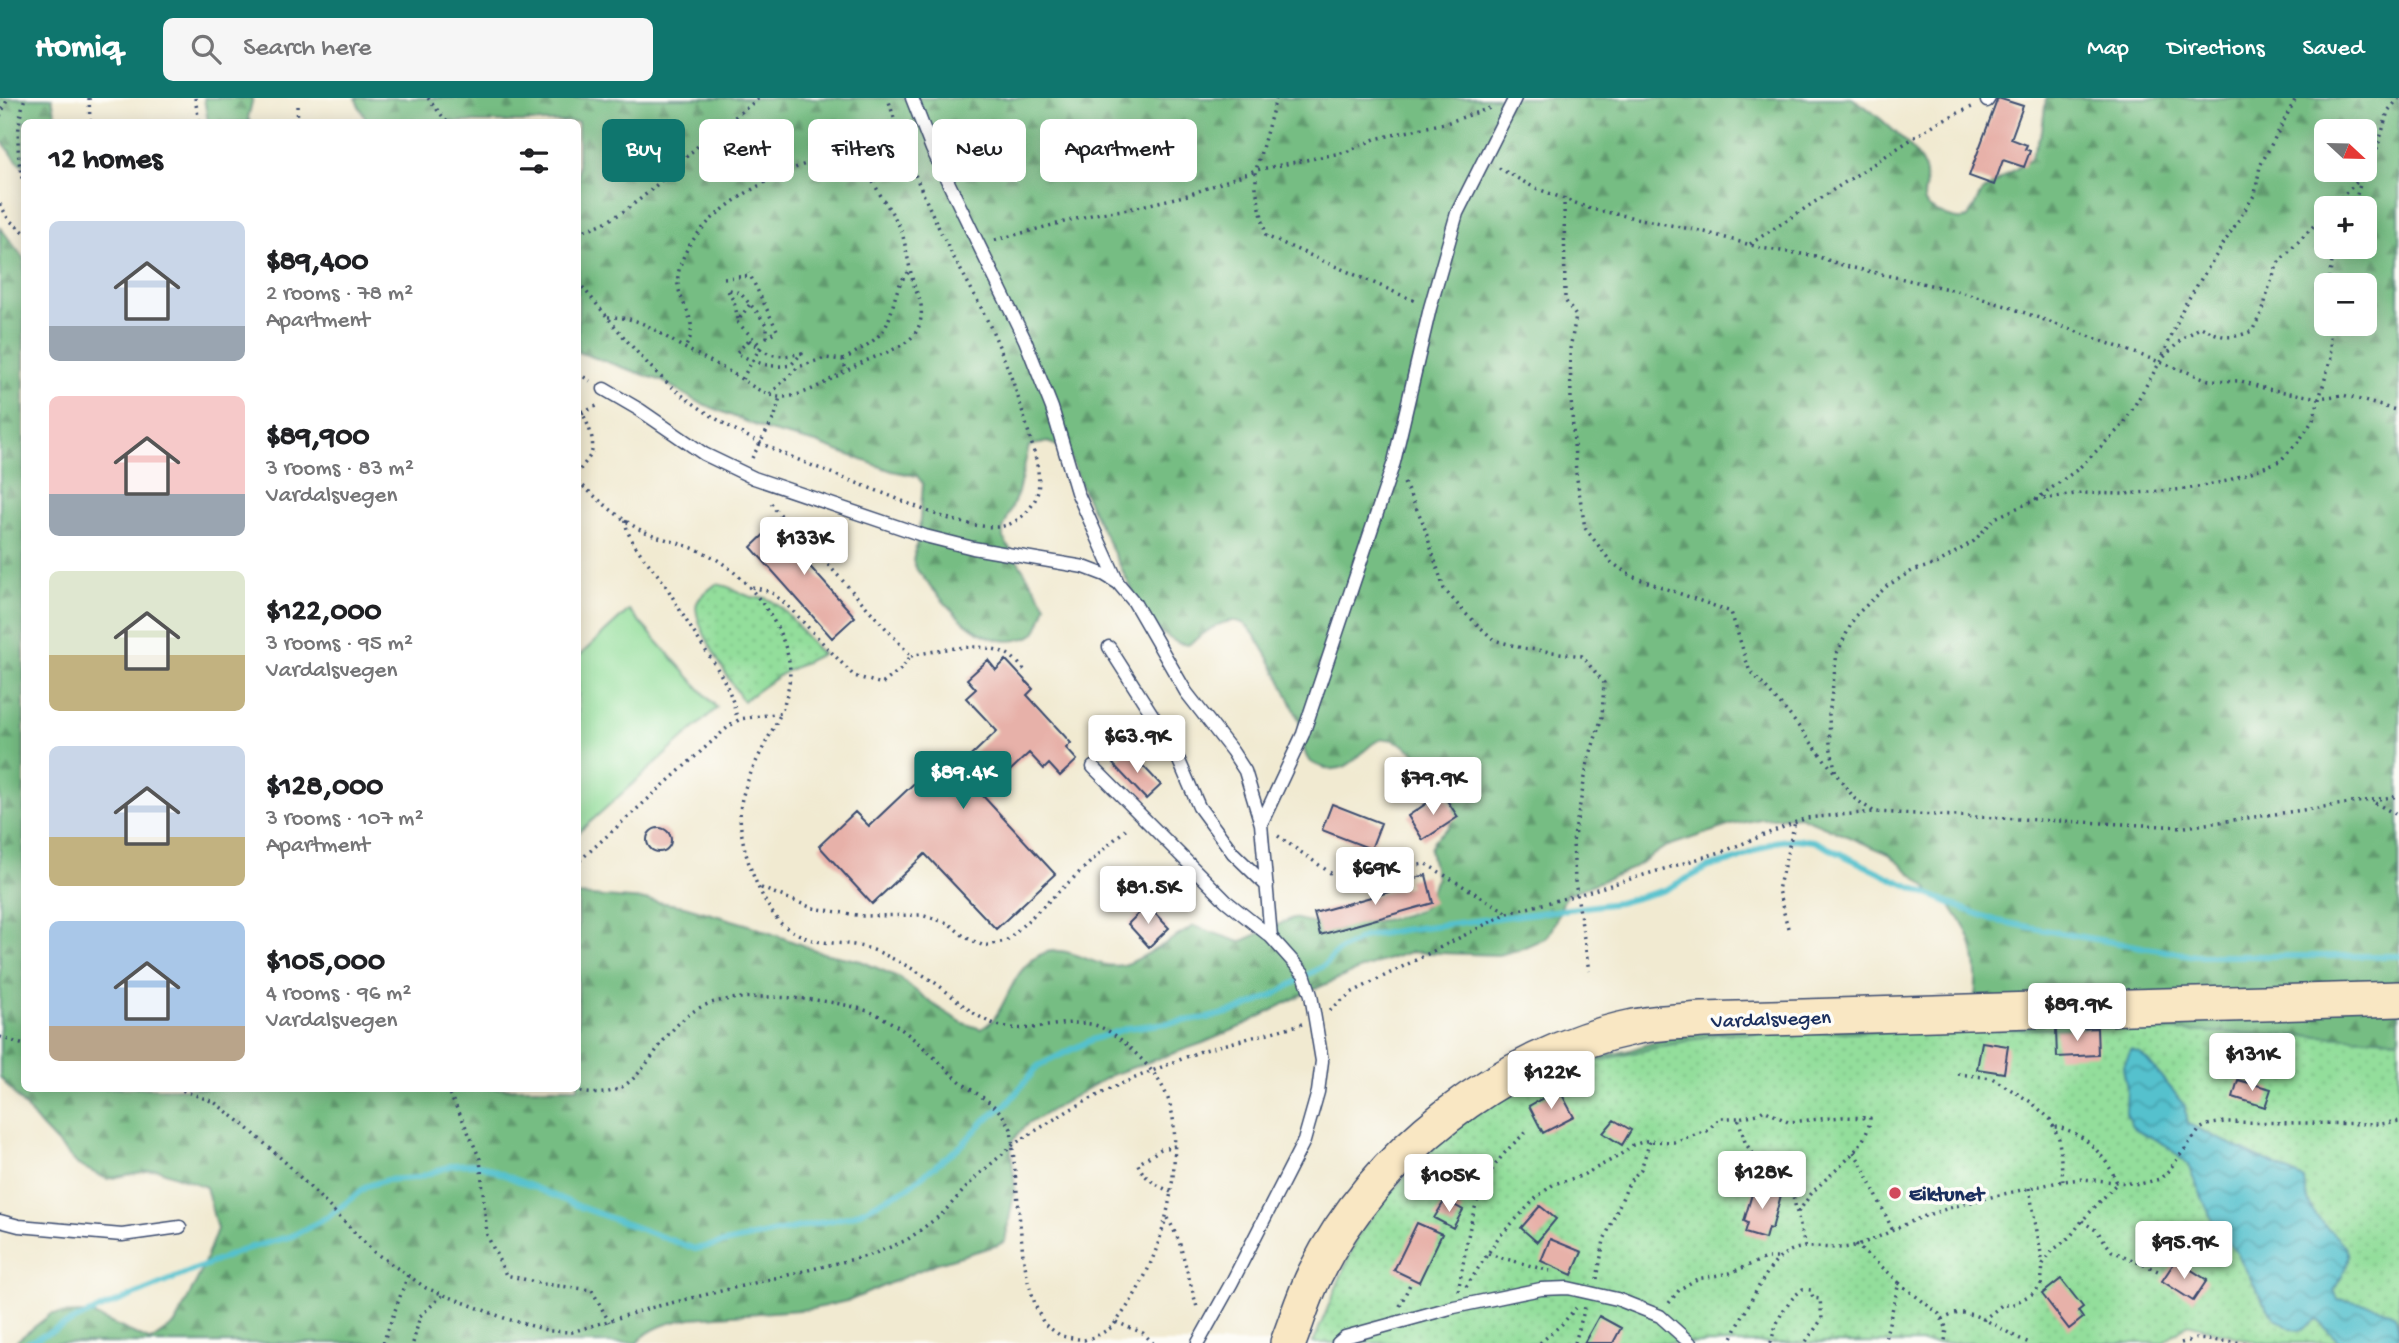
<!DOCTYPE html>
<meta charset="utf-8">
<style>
body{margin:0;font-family:"Gochi Hand",sans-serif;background:#f6f6f6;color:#202124;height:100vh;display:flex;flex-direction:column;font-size:26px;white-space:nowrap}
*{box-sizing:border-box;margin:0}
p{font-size:23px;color:#757577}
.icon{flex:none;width:38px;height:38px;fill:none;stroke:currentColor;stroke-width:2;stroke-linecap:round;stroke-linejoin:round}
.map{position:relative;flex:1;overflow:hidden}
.details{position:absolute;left:21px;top:21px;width:560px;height:973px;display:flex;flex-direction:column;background:#fff;border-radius:10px;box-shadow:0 4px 18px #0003}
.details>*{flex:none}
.hud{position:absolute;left:602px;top:21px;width:665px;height:63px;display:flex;gap:14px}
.needle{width:46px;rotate:112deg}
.controls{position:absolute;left:2314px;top:21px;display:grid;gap:14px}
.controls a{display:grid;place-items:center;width:63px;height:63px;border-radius:10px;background:#fff;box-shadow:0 4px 18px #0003;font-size:35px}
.price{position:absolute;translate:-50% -60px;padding:0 16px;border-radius:7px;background:#fff;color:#222;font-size:23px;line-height:46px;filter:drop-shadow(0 2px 4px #0008)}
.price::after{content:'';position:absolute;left:50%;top:42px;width:21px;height:16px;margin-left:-10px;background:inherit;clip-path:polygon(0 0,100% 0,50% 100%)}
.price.on{background:#0f766e;color:#fff}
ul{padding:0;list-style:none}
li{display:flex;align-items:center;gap:21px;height:175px;padding:0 28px}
li span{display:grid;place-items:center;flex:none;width:196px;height:140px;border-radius:10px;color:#555}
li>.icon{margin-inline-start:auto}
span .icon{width:84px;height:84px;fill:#fffc;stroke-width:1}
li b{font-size:30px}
h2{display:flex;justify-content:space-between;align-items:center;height:84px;padding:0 28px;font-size:30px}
.pill{padding:0 24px;border-radius:10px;background:#fff;box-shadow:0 4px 18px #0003;font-size:24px;line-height:63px}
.pill.on{background:#0f766e;color:#fff}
header{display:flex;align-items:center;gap:42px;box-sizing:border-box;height:98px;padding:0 35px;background:#0f766e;color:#fff}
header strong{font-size:33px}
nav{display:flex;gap:38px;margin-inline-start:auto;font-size:24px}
.search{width:490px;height:63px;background:#f6f6f6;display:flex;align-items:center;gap:18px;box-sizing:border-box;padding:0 24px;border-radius:10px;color:#757577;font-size:26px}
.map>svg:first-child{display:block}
.forest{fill:url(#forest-firs);stroke:#487670;stroke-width:2;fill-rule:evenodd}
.park{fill:url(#park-dots);stroke:#57867c;stroke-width:2}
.garden{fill:#93de9b;stroke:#57867c;stroke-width:2}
.water{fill:url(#water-waves);stroke:#387896;stroke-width:2}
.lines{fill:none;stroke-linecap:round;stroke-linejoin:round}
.stream{stroke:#54c1cd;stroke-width:6}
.building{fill:#e7b1a9}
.lane-casing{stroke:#3b4b6f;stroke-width:15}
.secondary-casing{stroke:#3b4b6f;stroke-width:38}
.path{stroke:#3b4b6f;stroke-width:3.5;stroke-dasharray:2 5;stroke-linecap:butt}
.lane{stroke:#fff;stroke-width:12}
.secondary{stroke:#f9e7c3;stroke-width:35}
.poi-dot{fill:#d1495b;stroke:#fdfcf7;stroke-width:2.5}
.labels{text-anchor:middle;stroke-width:7;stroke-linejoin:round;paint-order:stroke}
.street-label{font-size:21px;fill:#1b2f5e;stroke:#fdfcf7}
.poi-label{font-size:21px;font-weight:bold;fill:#1b2f5e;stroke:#fdfcf7;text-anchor:start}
</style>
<header>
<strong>Homiq</strong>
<div class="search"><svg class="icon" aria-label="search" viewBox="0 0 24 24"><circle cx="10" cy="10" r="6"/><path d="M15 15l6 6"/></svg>Search here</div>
<nav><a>Map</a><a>Directions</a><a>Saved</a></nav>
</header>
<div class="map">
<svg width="2399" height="1245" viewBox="0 0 2399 1245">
<defs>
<pattern id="forest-firs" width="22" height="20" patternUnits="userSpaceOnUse" patternTransform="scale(1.75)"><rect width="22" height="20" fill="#76bd83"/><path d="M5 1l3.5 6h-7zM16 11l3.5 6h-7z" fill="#609a6e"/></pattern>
<pattern id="park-dots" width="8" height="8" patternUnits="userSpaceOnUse" patternTransform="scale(1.75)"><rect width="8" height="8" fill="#93de9b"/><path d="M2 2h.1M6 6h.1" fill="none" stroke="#7ebf88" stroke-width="1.8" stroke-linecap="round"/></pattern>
<pattern id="water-waves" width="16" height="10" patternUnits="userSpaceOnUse" patternTransform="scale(1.75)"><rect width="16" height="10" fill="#54c1cd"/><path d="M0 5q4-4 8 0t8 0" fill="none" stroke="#459daa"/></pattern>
</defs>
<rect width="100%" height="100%" fill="#fdfcf7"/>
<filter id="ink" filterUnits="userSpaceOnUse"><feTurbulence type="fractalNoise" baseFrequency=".0143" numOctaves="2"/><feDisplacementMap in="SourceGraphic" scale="14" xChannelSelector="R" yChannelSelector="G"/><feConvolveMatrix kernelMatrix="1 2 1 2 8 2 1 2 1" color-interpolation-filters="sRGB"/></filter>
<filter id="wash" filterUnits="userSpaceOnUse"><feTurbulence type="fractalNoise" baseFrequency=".00686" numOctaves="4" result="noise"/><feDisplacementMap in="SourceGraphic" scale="28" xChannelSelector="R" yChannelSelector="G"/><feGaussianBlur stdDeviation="1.57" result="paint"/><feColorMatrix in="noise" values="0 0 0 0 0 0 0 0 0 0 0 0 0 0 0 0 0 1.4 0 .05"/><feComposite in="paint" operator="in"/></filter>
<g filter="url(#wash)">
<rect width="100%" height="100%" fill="#f1ead1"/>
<!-- forest -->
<path class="forest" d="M0,0H52L57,24H24V68C13,62 10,50 0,42Z
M204,0H253L248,20L250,24H208Z
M355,0H1851C1867,7 1912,47 1920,62C1922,66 1926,73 1926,77C1928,97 1913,105 1942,116C1952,120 1958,123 1968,120L1982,94L2030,61L2042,33L2046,0H2399V1013L1528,989L1591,961L1630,952L1677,937L1974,907C1978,881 1977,853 1965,829C1960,820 1954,815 1950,805L1931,798L1927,789L1889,756L1800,718L1760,721L1731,727L1665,749L1631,771L1566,797L1551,833L1545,840L1518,852L1498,857L1410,854L1363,870L1301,897L1240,929L1203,945L1111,977L1026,1027L1013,1042L1011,1052L1015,1090L1005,1143L998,1147L934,1166L851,1202L812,1211L691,1220C671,1224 650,1229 637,1245H14L51,1216L89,1215L151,1243L175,1226L200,1176L217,1131L206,1089L157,1071L107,1081L78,1067L41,1028L0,979V129L24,161V990H578V797L645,802L684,808L749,827L823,855L861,863L898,879L937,909L963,925L981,931C1008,918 1006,875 1040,857C1067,842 1094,873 1123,867C1137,865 1178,837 1194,828L1240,844L1293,820L1331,829L1390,821L1418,813L1426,807L1436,780L1430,751L1434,742L1449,729L1455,710L1452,701C1437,681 1413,643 1387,641C1365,639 1354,681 1322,669C1316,667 1312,666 1308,661C1302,653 1303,640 1301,630C1295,608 1264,547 1249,530C1245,526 1240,523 1235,523C1219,522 1200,538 1188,547L1178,545L1161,535L1138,504L1085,397L1067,352L1048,344L1029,348L1018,394L1003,431V440L1046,507C1043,515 1041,526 1036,533C1032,540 1024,540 1017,542C974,549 941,500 917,472L913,463L919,433L923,386L917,378L892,373L816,345L769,333L696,303L662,283L578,254V24H367ZM2326,33H2364V72H2326ZM2326,110H2364V149H2326ZM2326,187H2364V226H2326Z"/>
<!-- park -->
<path class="park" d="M716,486C733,488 739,496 752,499C758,500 763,498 768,501C790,512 804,540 822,556L781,576L743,603C732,586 690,522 697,505C700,497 709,492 716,486Z
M2099,930L2399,941V1245H2259L2188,1226L2163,1245H1313L1360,1133L1423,1056L1482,1009L1543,975L1718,936Z"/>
<!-- garden -->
<path class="garden" d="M629,512L717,610L578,735V559Z"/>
<!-- water -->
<path class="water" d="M2131,952L2140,955L2147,962L2185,1007L2188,1026L2304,1081C2305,1099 2310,1112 2323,1126C2331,1135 2345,1144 2348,1156C2350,1167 2339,1183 2334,1192L2338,1201C2353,1204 2383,1207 2394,1217C2399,1223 2399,1237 2399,1245H2340L2317,1221L2301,1232L2291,1231L2275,1220L2263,1204L2236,1153L2216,1131L2188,1067L2166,1047L2132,1029L2126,1015L2127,990L2123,970Z"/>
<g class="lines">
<!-- stream -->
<path class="stream" d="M27,1245L88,1216L245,1151L292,1138L328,1119L367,1088L386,1082L416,1080L453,1067L473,1066L483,1068L583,1110L695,1151L852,1118L907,1090L963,1046L983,1024L1007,1006L1038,968L1091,942L1128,930L1207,920L1236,913L1272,898L1323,868L1337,854L1363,839L1401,832L1618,805L1665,792L1709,769L1738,761L1774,744L1794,741L1814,743L1895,782L1969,813L1998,823L2076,838L2196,858H2399"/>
</g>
<g id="blocks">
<!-- building -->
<path class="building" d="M1998,0L2023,8L2011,41L2027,47L2025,51L2030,53L2024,69L2003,62L1994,87L1969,78Z
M816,427L829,440L805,463L855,519L832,540L751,449L772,429L793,449Z
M988,562L996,572L1006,562L1033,591L1027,597L1071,645L1066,650L1077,662L1060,678L1049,666L1044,671L1029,655L983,698L1055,776L996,831L925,756L872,806L819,748L855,714L869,728L944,657L957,671L997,633L966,600L976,591L967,581Z
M1128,652L1161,687L1146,701L1113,666Z
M1442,695L1458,719L1423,742L1408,718Z
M1332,706L1381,725L1371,751L1322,732Z
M647 742a12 12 0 1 1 24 0a12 12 0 1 1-24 0Z
M1426,777L1433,805L1320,837L1314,815L1410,788L1408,782Z
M1147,807L1169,830L1149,849L1128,826Z
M2097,930L2098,957L2057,959L2056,932Z
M1982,944L2008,948L2004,975L1977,971Z
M2238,982L2271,991L2265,1009L2233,999Z
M1559,991L1574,1019L1543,1035L1529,1008Z
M1614,1022L1631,1032L1622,1047L1603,1035Z
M1755,1086L1782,1093L1772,1131L1768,1130L1765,1141L1745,1135L1748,1125L1744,1123Z
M1445,1102L1463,1112L1453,1130L1434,1120Z
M1540,1108L1556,1121L1537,1144L1521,1130Z
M1417,1125L1442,1136L1419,1184L1394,1172Z
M1550,1141L1582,1154L1572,1177L1541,1163Z
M2176,1162L2207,1182L2193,1203L2162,1183Z
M2061,1181L2083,1209L2078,1213L2083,1220L2069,1231L2042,1196Z
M1599,1218L1621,1230L1613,1245H1584Z"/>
</g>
</g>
<g filter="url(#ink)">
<use href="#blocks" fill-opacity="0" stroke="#3b4b6f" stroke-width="2"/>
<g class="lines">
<defs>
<path id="lane" d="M912,0L932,51L1025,242L1052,310L1077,394L1118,485L1134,504L1186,594L1232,653L1245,673L1261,726
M1987,3L1989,0
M604,291L640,312L704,356L754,380L925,438L973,450L1084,469L1105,477L1118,485
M1109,549L1174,651L1199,709L1233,755L1267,788
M1093,669L1226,803L1271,839L1304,876L1311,897L1322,963L1318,994L1304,1043L1232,1184L1198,1245
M1271,839L1261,726L1303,636L1394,364L1430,210L1457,115L1515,0
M0,1123L19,1128L122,1137L180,1129
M1338,1245L1345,1239L1454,1209L1541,1191L1568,1190L1617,1201L1660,1218L1690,1245"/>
<path id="secondary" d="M1288,1245C1297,1222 1304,1198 1315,1176C1374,1056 1503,956 1634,929C1656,924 1680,924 1703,922L2399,901"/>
</defs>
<!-- lane casing -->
<use href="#lane" class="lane-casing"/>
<!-- secondary casing -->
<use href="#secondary" class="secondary-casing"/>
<!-- path -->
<path class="path" d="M89,0L90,24
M195,0L199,24
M428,0L447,24
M1276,0L1256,72V91L1266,138L1415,203
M297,8L298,24
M0,18L8,0
M1499,70L1533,89L1591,111L1705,134L1761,150L1816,158L1845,168L1953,192L2006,208L2209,282L2241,283L2267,291L2319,300L2343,297L2399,313
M24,87C16,61 16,26 25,0
M1564,99L1565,202L1576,218L1570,251L1571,301L1576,375L1585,430L1611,464L1631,478L1731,514L1749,571L1788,615L1835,675
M0,106L9,122L24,134
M2330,110L2360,81
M2353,110L2362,80L2376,55L2388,13L2399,0
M578,134C628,122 662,80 699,47C719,31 739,16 759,0
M995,142L1095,116L1129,111L1188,97L1256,72L1346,54L1375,41L1449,24L1493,9
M1750,146L1938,24L1972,9
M724,180L750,178
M578,184C613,224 646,272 690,303C748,346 814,368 880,394C917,408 956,429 997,429C1015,428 1034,412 1038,393C1041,375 1034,354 1029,336C1016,288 999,243 975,198C963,175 949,153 938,128C918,86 901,45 888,0
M2328,187L2332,164L2338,149
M608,219C642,219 653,232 681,248C699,258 719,267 737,278C749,286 765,298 780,299C809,300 842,272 868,262C896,250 925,244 921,207C920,200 916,194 914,187C909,170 907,152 902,135C897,121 889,111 881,98C868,75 864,65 837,56C784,69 686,116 678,178C675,199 694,215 691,235C691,240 687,246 685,250
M738,221L734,204L727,191L740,195L757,214L767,228V239L777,232L749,175
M749,242C767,258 778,261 802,255L791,267C769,271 755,264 736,255Z
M2164,259L2182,241L2201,229C2222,240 2230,242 2252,233L2263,212L2269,189L2278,165L2326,115
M843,262C857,253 878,243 886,228C895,210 894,186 910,173
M578,275L590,283
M742,281L761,248L737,224L750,206
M770,296L798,269L825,260L843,262L846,272
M578,306C584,319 597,340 591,356C588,362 581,369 578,375
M582,315L599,307
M752,360L775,318L780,299
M578,384C596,399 616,418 637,430C662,443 692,446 716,461C749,481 782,525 789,563C792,581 787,598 781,615L740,621L728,629L578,764
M1404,385L1422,422L1444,491L1465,515L1494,542L1522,550L1582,558L1604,585L1602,619L1588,663L1573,744L1575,783L1589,873
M2037,402L2081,395L2124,396L2187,391L2227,383L2280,363L2299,343L2313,322L2331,260L2329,226
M626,422C624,441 653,469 664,485C673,499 680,513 689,527C708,558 732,585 737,622
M752,489L771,494L787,507L854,578L882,586L901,571L911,558L822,460L775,411L769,402
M911,558C938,552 979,543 1005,555C1013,558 1020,567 1026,574
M1102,656L1122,636L1138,624
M2375,705L2399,718
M1873,713L1855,701L1836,676L1830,647L1829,617L1837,555L1855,518L1887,488L1912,473L1936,466L1974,443L1995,420L2035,402L2078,371L2123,327L2160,264L2184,208L2255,96L2260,68L2296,0
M1278,738L1332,776H1351L1426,766L1508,815
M761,790L813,810L863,818L921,817L948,825L965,839L984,848L1006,843L1129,728
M1788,830L1778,792L1795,724
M1330,912L1351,895L1508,815L1577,797L1724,753L1806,720L1874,714L2185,729L2399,698
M0,939L24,947
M1958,976L1992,980L2031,1004L2050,1021L2059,1041L2063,1083
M176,990L214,1004L243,1026L285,1064L374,1154L426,1190L507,1221L550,1233L572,1234L650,1210L871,1157L907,1142L942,1116L975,1080L1014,1046L1071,1011L1118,987L1201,953L1302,926
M446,990L461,1018L480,1061L487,1137L506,1177L544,1186L592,1192L609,1224
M567,990C646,1017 646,937 701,909C736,891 837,900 873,915C907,929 934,961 961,984C973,994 989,1002 999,1013C1004,1018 1007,1025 1011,1031L1023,1157L1028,1183L1036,1209L1044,1226L1061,1238L1084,1242L1097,1238L1112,1229L1116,1224C1151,1180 1170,1123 1174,1067C1177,1012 1171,988 1130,950C1120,940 1104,928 1090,926C1062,921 1034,935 1006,929C976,924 955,898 931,882C919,874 902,865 889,859C880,854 869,850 859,848C837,843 820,848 798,836C791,833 781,827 777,821C755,793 732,731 743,697C750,671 769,640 781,615
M1854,1054L1864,1071L1893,1133
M2029,1090L2043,1166
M1171,1094C1157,1087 1144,1081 1138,1066L1161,1051L1175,1048
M1798,1114C1803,1108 1807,1101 1812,1095C1831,1073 1868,1052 1870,1020L1842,1019L1788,1024L1764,1012L1758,1016L1738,1020L1745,1044L1760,1068L1781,1083L1793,1098L1805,1149
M1168,1120L1179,1143L1198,1213
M2082,1123L2097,1133L2112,1153L2158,1173
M1856,1146C1869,1161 1886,1170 1899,1185L1884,1245
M1488,1156L1550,1173
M1597,1181L1604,1142L1630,1083L1641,1071L1650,1043
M1899,1185L1939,1216L1947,1231L1945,1243L1947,1245
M1466,1189L1498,1140L1538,1098L1554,1086L1581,1078L1617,1059L1633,1047L1646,1043L1674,1044L1707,1033L1720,1020H1738
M1458,1193C1471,1128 1471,1078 1527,1034
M1669,1205L1680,1191L1697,1181L1730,1175L1766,1160H1778
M1400,1208L1411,1184
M1942,1221C1948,1219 1957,1214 1963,1215C1985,1217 2009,1238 2030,1245
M1983,1222L2002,1207H2012L2032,1196L2041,1188L2043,1166L2053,1152L2070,1139L2082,1123L2117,1085C2108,1060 2082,1031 2054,1029
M1116,1224L1143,1235L1153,1245
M383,1245L408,1177
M413,1245L420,1218L443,1197
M1540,1245L1562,1226L1576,1210
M1575,1245L1585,1209
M1729,1245C1742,1222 1762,1174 1782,1158C1802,1142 1826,1153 1849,1149C1877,1143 1901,1126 1928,1117C1971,1102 2018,1093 2063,1083L2082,1081L2140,1086L2160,1081L2169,1072L2200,1031L2207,1027L2224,1024L2381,1026L2399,1023
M1771,1245C1776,1223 1785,1204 1803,1191L1811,1192L1813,1200L1820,1201L1822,1221L1805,1245
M2181,1245L2196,1241L2247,1245"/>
<!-- lane -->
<use href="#lane" class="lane"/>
<!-- secondary -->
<use href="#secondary" class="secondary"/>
</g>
</g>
<!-- markers -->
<circle class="poi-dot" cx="1895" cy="1095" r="7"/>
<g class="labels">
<!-- street labels -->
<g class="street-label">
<text transform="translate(1771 920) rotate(-2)" y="7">Vardalsvegen</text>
</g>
<!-- poi labels -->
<g class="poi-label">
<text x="1909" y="1102">Eiktunet</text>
</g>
</g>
</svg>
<div class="controls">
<a><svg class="needle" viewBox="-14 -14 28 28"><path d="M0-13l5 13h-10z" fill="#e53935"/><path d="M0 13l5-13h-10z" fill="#757577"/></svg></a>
<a>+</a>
<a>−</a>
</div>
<b class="price" style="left:804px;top:479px">$133K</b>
<b class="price" style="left:1137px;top:677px">$63.9K</b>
<b class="price on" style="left:963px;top:713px">$89.4K</b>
<b class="price" style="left:1433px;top:719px">$79.9K</b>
<b class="price" style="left:1375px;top:809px">$69K</b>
<b class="price" style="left:1148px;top:828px">$81.5K</b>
<b class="price" style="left:2077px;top:945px">$89.9K</b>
<b class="price" style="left:2252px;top:995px">$131K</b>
<b class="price" style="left:1551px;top:1013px">$122K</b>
<b class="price" style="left:1762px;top:1113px">$128K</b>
<b class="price" style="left:1449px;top:1116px">$105K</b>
<b class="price" style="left:2184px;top:1183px">$95.9K</b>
<div class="hud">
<a class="pill on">Buy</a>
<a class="pill">Rent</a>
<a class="pill">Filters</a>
<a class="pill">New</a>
<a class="pill">Apartment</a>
</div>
<section class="details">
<h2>12 homes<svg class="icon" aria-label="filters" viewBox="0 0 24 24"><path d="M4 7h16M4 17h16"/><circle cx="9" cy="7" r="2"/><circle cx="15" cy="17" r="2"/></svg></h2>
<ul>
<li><span style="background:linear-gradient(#c9d6e8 75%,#9aa5b1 0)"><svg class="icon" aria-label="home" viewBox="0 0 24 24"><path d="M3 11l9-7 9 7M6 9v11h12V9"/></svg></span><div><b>$89,400</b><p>2 rooms · 78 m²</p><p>Apartment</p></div></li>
<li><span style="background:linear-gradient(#f6c9c9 70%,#9aa5b1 0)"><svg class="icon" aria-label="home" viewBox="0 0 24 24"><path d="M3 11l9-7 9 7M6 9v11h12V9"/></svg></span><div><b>$89,900</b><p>3 rooms · 83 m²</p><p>Vardalsvegen</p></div></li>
<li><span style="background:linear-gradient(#dfe7d0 60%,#c2b280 0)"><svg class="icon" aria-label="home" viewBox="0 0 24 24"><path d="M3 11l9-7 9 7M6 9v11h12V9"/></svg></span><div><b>$122,000</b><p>3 rooms · 95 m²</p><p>Vardalsvegen</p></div></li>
<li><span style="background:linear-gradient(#c9d6e8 65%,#c2b280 0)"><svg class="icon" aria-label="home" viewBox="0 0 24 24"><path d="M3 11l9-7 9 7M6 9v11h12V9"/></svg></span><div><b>$128,000</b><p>3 rooms · 107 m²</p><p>Apartment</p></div></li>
<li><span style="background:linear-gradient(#a9c7e8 75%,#b9a48a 0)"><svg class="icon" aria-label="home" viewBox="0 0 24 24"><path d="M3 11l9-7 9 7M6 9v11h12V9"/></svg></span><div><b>$105,000</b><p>4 rooms · 96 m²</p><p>Vardalsvegen</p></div></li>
</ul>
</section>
</div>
